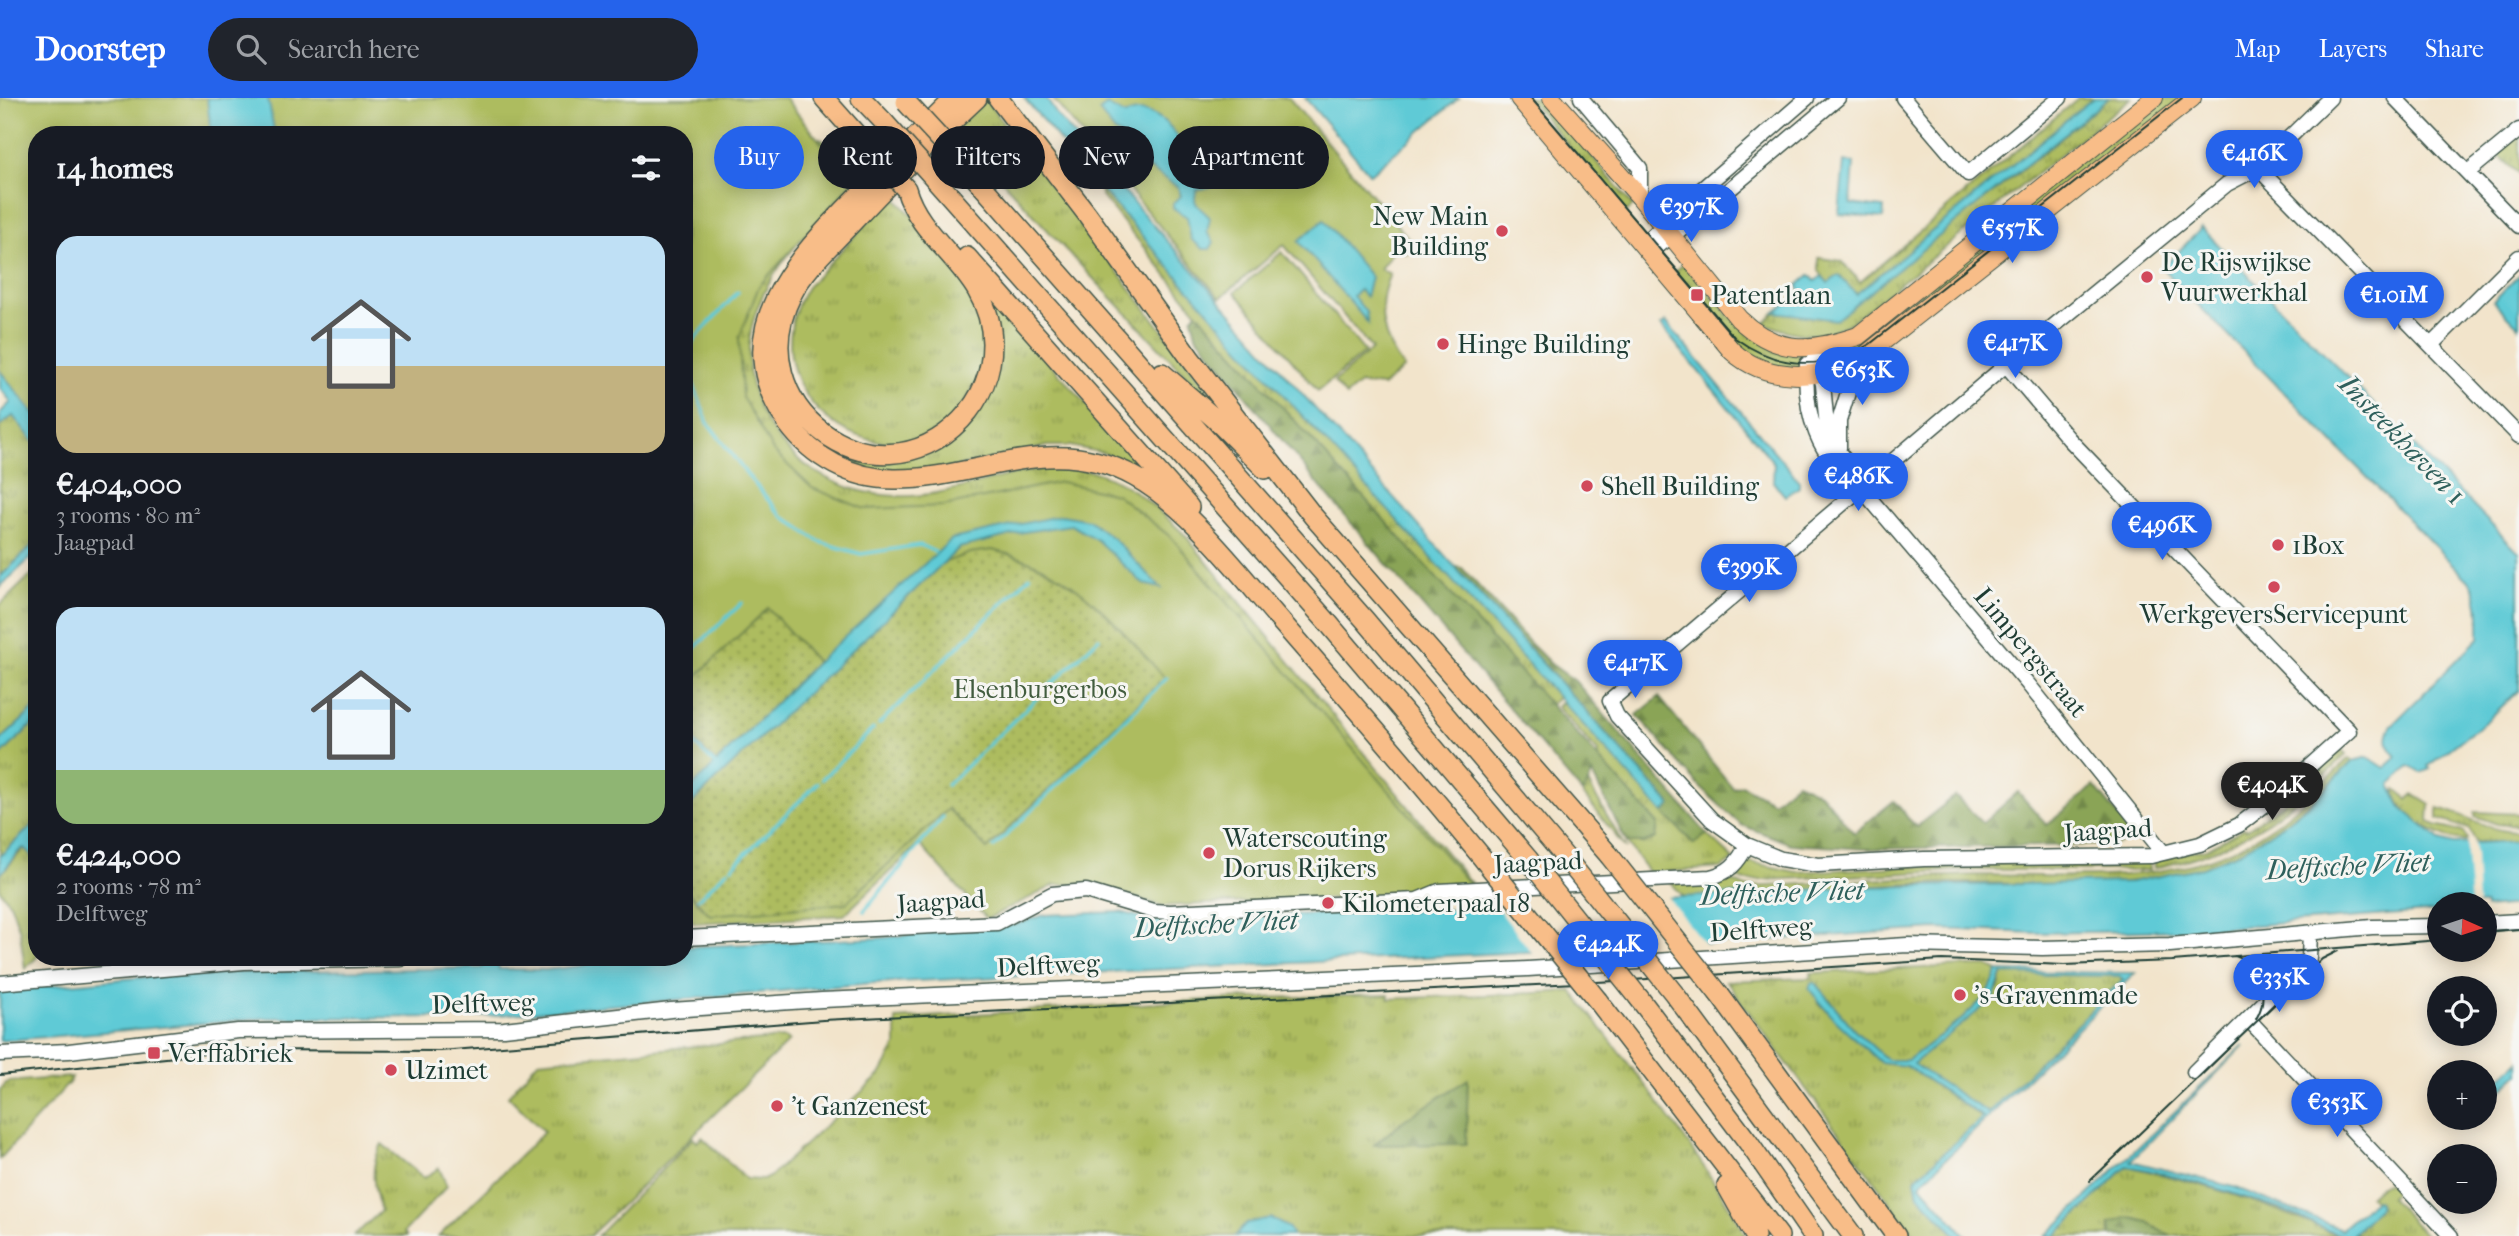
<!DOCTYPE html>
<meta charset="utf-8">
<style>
body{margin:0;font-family:"IM FELL French Canon",serif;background:#20242c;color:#f1f3f6;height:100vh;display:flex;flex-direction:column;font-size:26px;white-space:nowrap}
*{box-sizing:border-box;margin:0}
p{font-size:23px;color:#9ea1a6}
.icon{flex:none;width:38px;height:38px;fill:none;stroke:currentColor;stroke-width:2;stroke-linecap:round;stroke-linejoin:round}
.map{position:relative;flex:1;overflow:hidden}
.side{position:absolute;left:28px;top:28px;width:665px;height:840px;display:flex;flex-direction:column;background:#171b24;border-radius:28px;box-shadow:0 4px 18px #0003}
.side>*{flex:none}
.guide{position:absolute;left:714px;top:28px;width:665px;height:63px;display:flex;gap:14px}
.needle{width:46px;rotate:93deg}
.buttons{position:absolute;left:2427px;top:794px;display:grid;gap:14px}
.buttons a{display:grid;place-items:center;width:70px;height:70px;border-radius:50%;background:#171b24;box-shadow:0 4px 18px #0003;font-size:35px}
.price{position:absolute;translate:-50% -60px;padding:0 16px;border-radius:24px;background:#2563eb;color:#fff;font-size:23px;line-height:46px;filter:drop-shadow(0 2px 4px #0008)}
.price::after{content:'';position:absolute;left:50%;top:42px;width:21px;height:16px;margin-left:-10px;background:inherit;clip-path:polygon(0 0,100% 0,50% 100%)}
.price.active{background:#222;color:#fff}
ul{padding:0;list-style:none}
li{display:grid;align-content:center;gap:14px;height:371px;padding:0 28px}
li span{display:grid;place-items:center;height:217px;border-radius:21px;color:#555}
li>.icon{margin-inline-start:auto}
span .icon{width:126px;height:126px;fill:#fffc;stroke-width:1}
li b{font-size:30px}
h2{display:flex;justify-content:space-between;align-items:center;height:84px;padding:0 28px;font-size:30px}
.chip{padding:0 24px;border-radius:32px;background:#171b24;box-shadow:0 4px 18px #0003;font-size:24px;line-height:63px}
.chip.active{background:#2563eb;color:#fff}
header{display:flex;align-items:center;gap:42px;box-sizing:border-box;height:98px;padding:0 35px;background:#2563eb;color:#fff}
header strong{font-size:33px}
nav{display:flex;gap:38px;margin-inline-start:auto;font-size:24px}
.search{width:490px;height:63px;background:#20242c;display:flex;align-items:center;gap:18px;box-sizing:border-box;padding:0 24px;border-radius:38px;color:#9ea1a6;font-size:26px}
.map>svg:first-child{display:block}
.grass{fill:url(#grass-tufts);stroke:#667c4a;stroke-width:2}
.forest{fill:url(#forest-firs);stroke:#547045;stroke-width:2}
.park{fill:#adbc5f;stroke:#667c4a;stroke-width:2}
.garden{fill:url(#garden-dots);stroke:#667c4a;stroke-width:2}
.water{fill:#5ecad6;stroke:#3e8485;stroke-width:2;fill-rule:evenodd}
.pier{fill:#f2e4cb}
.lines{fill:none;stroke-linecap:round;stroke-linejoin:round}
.stream{stroke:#5ecad6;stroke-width:3.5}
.minor-casing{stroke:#3f564b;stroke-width:17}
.major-casing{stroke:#3f564b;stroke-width:20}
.highway-casing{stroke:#3f564b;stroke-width:22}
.minor{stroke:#fff;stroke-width:14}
.major{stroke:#f8bd88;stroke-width:18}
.highway{stroke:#f8bd88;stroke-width:19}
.tram{stroke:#1f3d34;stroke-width:2}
.highway-bridge-casing{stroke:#3f564b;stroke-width:22;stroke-linecap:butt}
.highway-bridge{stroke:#f8bd88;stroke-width:19}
.poi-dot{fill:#d1495b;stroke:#f6f6f2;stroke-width:2.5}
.labels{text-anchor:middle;stroke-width:6;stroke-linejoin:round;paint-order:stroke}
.poi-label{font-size:26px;fill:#1f3d34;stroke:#f6f6f2;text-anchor:start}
.street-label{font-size:26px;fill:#1f3d34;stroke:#f6f6f2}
.park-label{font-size:26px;fill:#425d3f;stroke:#f6f6f2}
.water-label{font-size:28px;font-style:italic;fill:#2f605c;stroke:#f6f6f2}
</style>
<header>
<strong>Doorstep</strong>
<div class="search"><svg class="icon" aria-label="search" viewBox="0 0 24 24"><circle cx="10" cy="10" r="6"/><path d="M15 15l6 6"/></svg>Search here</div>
<nav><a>Map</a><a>Layers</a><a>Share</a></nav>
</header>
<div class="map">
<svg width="2519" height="1138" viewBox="0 0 2519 1138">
<defs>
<pattern id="grass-tufts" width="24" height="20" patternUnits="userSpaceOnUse" patternTransform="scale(1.75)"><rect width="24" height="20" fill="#adbc5f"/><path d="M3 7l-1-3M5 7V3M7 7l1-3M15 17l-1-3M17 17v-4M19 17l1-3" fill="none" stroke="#8c9a4f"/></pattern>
<pattern id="forest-firs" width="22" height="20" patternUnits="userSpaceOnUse" patternTransform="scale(1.75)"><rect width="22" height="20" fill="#8aa456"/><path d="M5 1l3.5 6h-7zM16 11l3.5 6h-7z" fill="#708748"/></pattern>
<pattern id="garden-dots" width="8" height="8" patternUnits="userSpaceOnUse" patternTransform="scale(1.75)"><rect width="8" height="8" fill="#adbc5f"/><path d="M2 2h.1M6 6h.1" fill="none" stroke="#8c9a4f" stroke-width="1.8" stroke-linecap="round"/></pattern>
</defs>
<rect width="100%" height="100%" fill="#f6f6f2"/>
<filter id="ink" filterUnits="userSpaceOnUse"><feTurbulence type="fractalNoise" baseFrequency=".0143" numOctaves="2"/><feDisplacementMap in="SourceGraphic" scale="14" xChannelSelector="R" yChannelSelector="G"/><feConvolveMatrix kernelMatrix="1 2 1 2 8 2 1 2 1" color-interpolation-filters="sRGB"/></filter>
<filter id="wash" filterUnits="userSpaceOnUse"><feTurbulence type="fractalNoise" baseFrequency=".00686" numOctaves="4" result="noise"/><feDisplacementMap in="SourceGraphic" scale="28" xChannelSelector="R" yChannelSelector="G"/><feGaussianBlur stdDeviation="1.57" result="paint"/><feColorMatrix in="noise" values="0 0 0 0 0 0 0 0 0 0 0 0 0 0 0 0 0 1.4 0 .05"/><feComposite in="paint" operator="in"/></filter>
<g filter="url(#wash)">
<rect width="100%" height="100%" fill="#f2e4cb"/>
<!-- grass -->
<path class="grass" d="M984,0L1243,337L1064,150L955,31Z
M1528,0H1544L1633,108L1625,115Z
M2078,0H2093L1856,197L1839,177L1828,185L1819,173V160L1841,163L1860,184Z
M2109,0H2131L1852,224C1817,242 1799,239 1764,225L1775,214L1828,219L2016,77Z
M2159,0H2187L1874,248L1824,269L1821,260L1824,255Z
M2519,35V76L2495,54Z
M820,40L867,76C833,111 788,147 766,191C713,292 789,394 896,398C960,401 1019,361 1084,372C1125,378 1155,409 1184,436L1471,785L1408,795L684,497V212L812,85Z
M1097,87L1559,599L1549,608L1197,214L1104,101Z
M893,97C918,126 963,164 976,200C980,212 986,250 985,263C984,272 976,284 972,292C914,409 735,310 807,189Z
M1684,166L1728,216L1798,256L1801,262L1800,270C1748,278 1704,208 1674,174Z
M986,195L1142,367L1140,372L1104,355L1070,348H1047L934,374L866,375L801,338L787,310C821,352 838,353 889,362L985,302Z
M13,317L37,348V443L0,479V328Z
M37,471V608L0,643V507Z
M1563,602L1693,746L1707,736L1734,761L1721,770L1649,775L1627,745H1644L1658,726L1597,660L1598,654L1557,609Z
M37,622V723L0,758V658Z
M2340,650L2346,656C2289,714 2239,753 2154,770L2153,759L2206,751L2244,730L2246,732L2299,693Z
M2349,660L2353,663C2309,707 2264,749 2203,769C2125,795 2032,784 1950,785C1861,787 1773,795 1685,800L1671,785L1723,779L1746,789C1823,786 1901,778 1978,777C2081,777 2191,792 2279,724C2304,705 2327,682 2349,660Z
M1588,685L1626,751L1583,696Z
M2396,691L2408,701L2413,696L2430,707L2429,722L2435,728L2463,734L2468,743C2445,744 2393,717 2396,691Z
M2438,710C2466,716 2489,734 2519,734V745L2476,744L2469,731L2438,721Z
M2475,714L2519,716L2517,728L2497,726L2475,718Z
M24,750L37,763V859L25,871L20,833L11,807L0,792V777Z
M2149,762V772H1970L1745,783L1730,777L1750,764L1796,774L2003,764Z
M1965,868H1988L1998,873L1987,897L1962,921L1908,962H1887L1854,931L1815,886L1819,905L1881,965L1906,968L1983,1020L1915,1081L1918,1097L1957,1138H1915L1726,883L1812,880L1811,875Z
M2002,876L2120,878L2123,881L1988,1015L1912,966L1999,890Z
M1572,893C1633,972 1698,1050 1746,1138H597L693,1040L697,1044L702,1039L746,1081L763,1082L771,1078L880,977L896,948V921L1223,901L1389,897V901C1452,898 1509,897 1572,893Z
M784,940L789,943L590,1138H439L544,1034L508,998L538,963Z
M72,979L69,985L0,1061V992L7,984Z
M382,1046L424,1080L439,1070L447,1088L404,1134L407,1138H354L381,1113C373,1089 369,1069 382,1046Z
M2127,1068C2200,1085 2269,1105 2337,1138H2171L2147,1124L2109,1133L2111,1138H2055Z
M2389,1085L2398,1091L2390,1099L2426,1138L2353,1136L2380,1108L2369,1099L2383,1086Z"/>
<!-- forest -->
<path class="forest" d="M1197,214L1658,726L1656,740L1644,745H1627L1592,676L1583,696L1323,392L1196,237L1192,220Z
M1455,469L1462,470L1530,545L1551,566L1575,583L1707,736L1694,746L1663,715L1670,706Z
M1659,599L1733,690L1742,687L1773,704L1797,684L1821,696L1854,735L1894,703L1916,729L1955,698L1983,725L2018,694L2047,727L2094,688L2125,726L2127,735L2120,745L2104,747L1866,751L1791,746L1741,727L1701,690L1637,617Z
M1468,981L1466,1046L1374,1047L1404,1022Z
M2128,1119L2147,1124L2171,1138H2111L2110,1126Z"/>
<!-- park -->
<path class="park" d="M0,0H785L853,84L759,188L739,240L742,299L773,353L812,390L865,411L944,408L1061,384L1116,396L1172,440L1471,788L1408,797L1162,808L1093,786L1055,787L987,821L919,746L844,817L694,825L684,814V37H37V319L0,277Z
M1052,0H1289L1415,148L1406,156L1397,148L1380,171L1390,176C1375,209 1382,243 1404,270L1383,288L1360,286L1346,298L1334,284L1372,251L1284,147L1220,200Z
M1282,154L1365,254L1318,293L1235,194Z"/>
<!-- garden -->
<path class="garden" d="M992,452C1075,470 1111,521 1165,580L987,751L948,711L846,805L710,817L684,790V713L725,673L684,634V590L768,510L826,574L943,465L970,455Z"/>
<!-- water -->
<path class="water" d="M207,0H268L275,37H211Z
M1024,0H1046L1059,20L1455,469L1671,707L1663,715C1450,477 1229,245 1024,0Z
M1305,0H1459L1370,76Z
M2093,0H2109L1836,222L1775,214L1801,194L1797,188L1810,177L1815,183L1822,178L1828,185L1839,177L1856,196Z
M1107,7L1125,17C1145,6 1164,20 1177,37C1179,61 1194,70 1213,84L1212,88L1197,92C1190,108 1203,110 1210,120L1207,134L1214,144L1210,151H1203L1191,141L1187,119L1173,110V105L1181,98L1178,89L1147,69L1145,53L1115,34L1099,13Z
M1844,64L1854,65L1851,106L1884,110L1883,120L1839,116Z
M1324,122L1371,179L1366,199L1360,192L1353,198L1366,214L1368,225L1298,143Z
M2202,130L2519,455V592L2490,620L2428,668L2430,671L2421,675L2409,668L2391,686L2400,709L2440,742L2454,746L2518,743L2519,807L2485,810V807H2440L2439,813L2194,832L2036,835L1936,831L1738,844L874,885L475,919L267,920L0,943V892L191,875L481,870L495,859H505L498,866L499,871L546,872L580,868L611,859H684V849L881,840L1017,826L1044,817L1121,814L1147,821H1166L1493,810L1854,789L2131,784L2203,769L2235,756L2279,730L2314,702L2353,663L2368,659L2385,670L2397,659C2387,647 2384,642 2391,628L2479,540C2479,519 2481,501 2469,483L2162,170Z
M2519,177V229L2493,203Z
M1666,224L1799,383V389L1785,398L1773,384L1774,365L1661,228Z
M0,273L37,319V348L13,318L0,328V315L11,304L0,290Z
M1062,417L1089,422L1114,441L1161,490L1143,486L1097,442L1071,427L1024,434L959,450L684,713V697L814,567L952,441Z
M37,443V454L0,489V479Z
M37,608V622L0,658V643Z
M37,723V738L33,744L37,763L24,750L20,752L0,777V758Z
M1998,873L2135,875L1920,1086L1966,1138H1957L1918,1097L1915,1081L1983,1019L1906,968L1881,965L1835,922L1809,891L1811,885H1815L1854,931L1887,962H1908L1962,921L1987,897ZM2002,876L2119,878L2123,881L1988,1015L1913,966L1993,901Z
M2244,947L2131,1063L2234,1089L2341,1131L2375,1102L2378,1103L2380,1108L2353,1136L2356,1138C2328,1138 2310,1122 2285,1113C2233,1095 2181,1078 2127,1068L2055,1138H2046Z
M2519,963V976L2487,1006L2485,995Z
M1270,1120L1289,1130L1293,1138H1235L1247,1125Z"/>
<!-- pier -->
<path class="pier" d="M2473,741L2476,758L2478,807H2471L2467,757V742Z
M1666,797L1707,849L1533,856L1494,806Z"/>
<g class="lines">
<!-- stream -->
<path class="stream" d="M738,194L692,244L687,270L708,325L748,378L781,417L820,444L861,456L920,447L935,454
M684,560L742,505
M879,626L1030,478
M684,636L715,666
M822,681L873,631
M947,687L1099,540
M994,749L1167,580
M732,769L818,685
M698,801L728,772
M864,813L943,719"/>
</g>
</g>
<g filter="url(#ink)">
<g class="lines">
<defs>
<path id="minor" d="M1581,0L1640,70V99
M1903,0L1968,76L2060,0
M2395,0L2519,128
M2258,70L2519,338
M2468,74L2519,32
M1643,147L1688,103L1807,0
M1649,155L1693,122L1838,0
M2431,247L2519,159
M1812,250L1823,286L1828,340L1853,373L1860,389L2028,586L2162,753
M1807,266C1803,315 1818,360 1859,388
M2006,267L2069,341L2349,633L2275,699L2239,727L2200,746L2151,758L1924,761L1818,767L1781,761L1747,747L1712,722L1617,618L1610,603L2006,267L2227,86L2258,70L2330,0
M1839,350V323L1858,263
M2485,825L2519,823
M684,840L997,825L1052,796L1086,793L1153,813L1170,814L1417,802L1439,793L1710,779C1729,775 1738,765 1747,747
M0,885L244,864L400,861
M2248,921L2451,1138
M0,956L69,953L238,933L504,931L671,912L822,902L1528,871L1907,847L2042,850L2170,847L2372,829L2440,828
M2194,974L2309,860L2310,835"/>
<path id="major" d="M1519,0L1732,253C1766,284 1818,282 1858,263L2192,0
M1552,0L1640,99L1739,221C1777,257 1811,254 1858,238L2154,0"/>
<path id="highway" d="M824,0L863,44
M861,0L883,23
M955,0C923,32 890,65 859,97C796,161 723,234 788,326C813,360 852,381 894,381C980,382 1051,332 1135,379C1187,407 1240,476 1278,520C1348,600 1418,681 1485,763
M998,0L1087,116L1190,260L1313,418L1609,757
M955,57L1365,522L1565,759
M935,81L1329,526L1528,761
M906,91C922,148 991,173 992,245C992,274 981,301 961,322C874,411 736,308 792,196C804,172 827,151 846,131C888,86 932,42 977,0
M967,159L1189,409
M1162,275L1214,320L1265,371
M1719,896L1896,1138
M1676,898L1853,1138
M1639,900L1748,1044L1813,1138
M1598,903L1779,1138
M1727,1088L1755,1138"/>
</defs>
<!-- minor casing -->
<use href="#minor" class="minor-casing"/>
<!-- major casing -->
<use href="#major" class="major-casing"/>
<!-- highway casing -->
<use href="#highway" class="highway-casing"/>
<!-- minor -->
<use href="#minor" class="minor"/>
<!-- major -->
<use href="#major" class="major"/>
<!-- highway -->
<use href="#highway" class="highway"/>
<!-- tram -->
<path class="tram" d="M1531,0L1735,240C1778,271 1824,273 1870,246L2182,0
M2485,834L2519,831
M2235,858C2260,866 2270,898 2256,921
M0,977L244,952L440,953L823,922L1616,883L1942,862L2064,867L2172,863L2440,842
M2090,1083L2322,861L2338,853"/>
<defs>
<path id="highway-bridge" d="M906,4L955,57
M883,23L935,81
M863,44L906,91
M1609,757L1719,896
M1565,759L1676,898
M1528,761L1639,900
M1485,763L1598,903"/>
</defs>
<!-- highway-bridge casing -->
<use href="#highway-bridge" class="highway-bridge-casing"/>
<!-- highway-bridge -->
<use href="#highway-bridge" class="highway-bridge"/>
</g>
</g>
<!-- markers -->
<g class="poi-dot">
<circle cx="1502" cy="133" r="7"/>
<circle cx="2147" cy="179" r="7"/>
<rect x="1690" y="190" width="14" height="14" rx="3.5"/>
<circle cx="1443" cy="246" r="7"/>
<circle cx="1587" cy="388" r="7"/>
<circle cx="2278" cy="447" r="7"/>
<circle cx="2274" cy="489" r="7"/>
<circle cx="1209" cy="755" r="7"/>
<circle cx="1328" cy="805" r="7"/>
<circle cx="1960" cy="897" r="7"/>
<rect x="147" y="948" width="14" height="14" rx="3.5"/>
<circle cx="391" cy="972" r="7"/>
<circle cx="777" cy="1008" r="7"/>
</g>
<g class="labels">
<!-- poi labels -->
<g class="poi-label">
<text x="1488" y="127" text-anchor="end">New Main<tspan x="1488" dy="30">Building</tspan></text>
<text x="2161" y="173">De Rijswijkse<tspan x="2161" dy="30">Vuurwerkhal</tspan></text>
<text x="1711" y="206">Patentlaan</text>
<text x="1457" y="255">Hinge Building</text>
<text x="1601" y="397">Shell Building</text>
<text x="2292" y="456">1Box</text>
<text x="2274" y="525" text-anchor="middle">WerkgeversServicepunt</text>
<text x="1223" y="749">Waterscouting<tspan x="1223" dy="30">Dorus Rijkers</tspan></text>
<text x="1342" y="814">Kilometerpaal 18</text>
<text x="1974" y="906">'s-Gravenmade</text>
<text x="168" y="964">Verffabriek</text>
<text x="405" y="981">Uzimet</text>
<text x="791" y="1017">'t Ganzenest</text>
</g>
<!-- street labels -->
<g class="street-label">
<text transform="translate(2031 554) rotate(50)" y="9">Limpergstraat</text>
<text transform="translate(2108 732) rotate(-4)" y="9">Jaagpad</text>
<text transform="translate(1538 764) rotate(-3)" y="9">Jaagpad</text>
<text transform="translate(941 803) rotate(-4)" y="9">Jaagpad</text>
<text transform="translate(1761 831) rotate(-4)" y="9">Delftweg</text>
<text transform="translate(1048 867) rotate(-3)" y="9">Delftweg</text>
<text transform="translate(483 905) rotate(-2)" y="9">Delftweg</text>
</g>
<!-- park labels -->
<g class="park-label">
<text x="1040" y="600">Elsenburgerbos</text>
</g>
<!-- water labels -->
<g class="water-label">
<text transform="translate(2403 341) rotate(46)" y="10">Insteekhaven 1</text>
<text transform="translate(2348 767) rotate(-3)" y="10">Delftsche Vliet</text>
<text transform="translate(1782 794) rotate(-2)" y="10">Delftsche Vliet</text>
<text transform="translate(1216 825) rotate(-3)" y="10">Delftsche Vliet</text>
</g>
</g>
</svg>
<div class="buttons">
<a><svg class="needle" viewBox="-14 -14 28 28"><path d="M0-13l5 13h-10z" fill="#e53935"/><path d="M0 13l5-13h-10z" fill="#9ea1a6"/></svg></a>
<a><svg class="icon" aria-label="locate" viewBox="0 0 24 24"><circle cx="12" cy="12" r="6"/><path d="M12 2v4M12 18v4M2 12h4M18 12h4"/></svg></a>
<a>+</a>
<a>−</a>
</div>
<b class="price" style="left:2254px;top:92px">€416K</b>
<b class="price" style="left:1691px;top:146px">€397K</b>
<b class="price" style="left:2012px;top:167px">€557K</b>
<b class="price" style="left:2394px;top:234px">€1.01M</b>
<b class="price" style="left:2015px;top:282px">€417K</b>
<b class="price" style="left:1862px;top:309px">€653K</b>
<b class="price" style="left:1858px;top:415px">€486K</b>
<b class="price" style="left:2162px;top:464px">€496K</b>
<b class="price" style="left:1749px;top:506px">€399K</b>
<b class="price" style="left:1635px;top:602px">€417K</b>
<b class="price active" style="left:2272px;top:724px">€404K</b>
<b class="price" style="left:1608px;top:883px">€424K</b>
<b class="price" style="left:2279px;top:916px">€335K</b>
<b class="price" style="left:2337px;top:1041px">€353K</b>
<div class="guide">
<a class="chip active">Buy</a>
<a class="chip">Rent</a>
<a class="chip">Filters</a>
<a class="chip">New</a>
<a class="chip">Apartment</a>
</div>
<section class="side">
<h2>14 homes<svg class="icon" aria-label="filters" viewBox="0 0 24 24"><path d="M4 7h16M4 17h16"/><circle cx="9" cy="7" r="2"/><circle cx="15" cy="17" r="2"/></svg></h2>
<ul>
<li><span style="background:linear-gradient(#bfe0f5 60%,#c2b280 0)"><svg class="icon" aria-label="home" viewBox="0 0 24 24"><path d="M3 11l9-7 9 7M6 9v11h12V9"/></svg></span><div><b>€404,000</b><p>3 rooms · 80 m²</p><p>Jaagpad</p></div></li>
<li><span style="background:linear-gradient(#bfe0f5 75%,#8fb573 0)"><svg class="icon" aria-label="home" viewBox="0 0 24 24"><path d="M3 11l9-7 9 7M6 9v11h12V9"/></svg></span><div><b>€424,000</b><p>2 rooms · 78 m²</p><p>Delftweg</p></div></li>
</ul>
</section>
</div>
